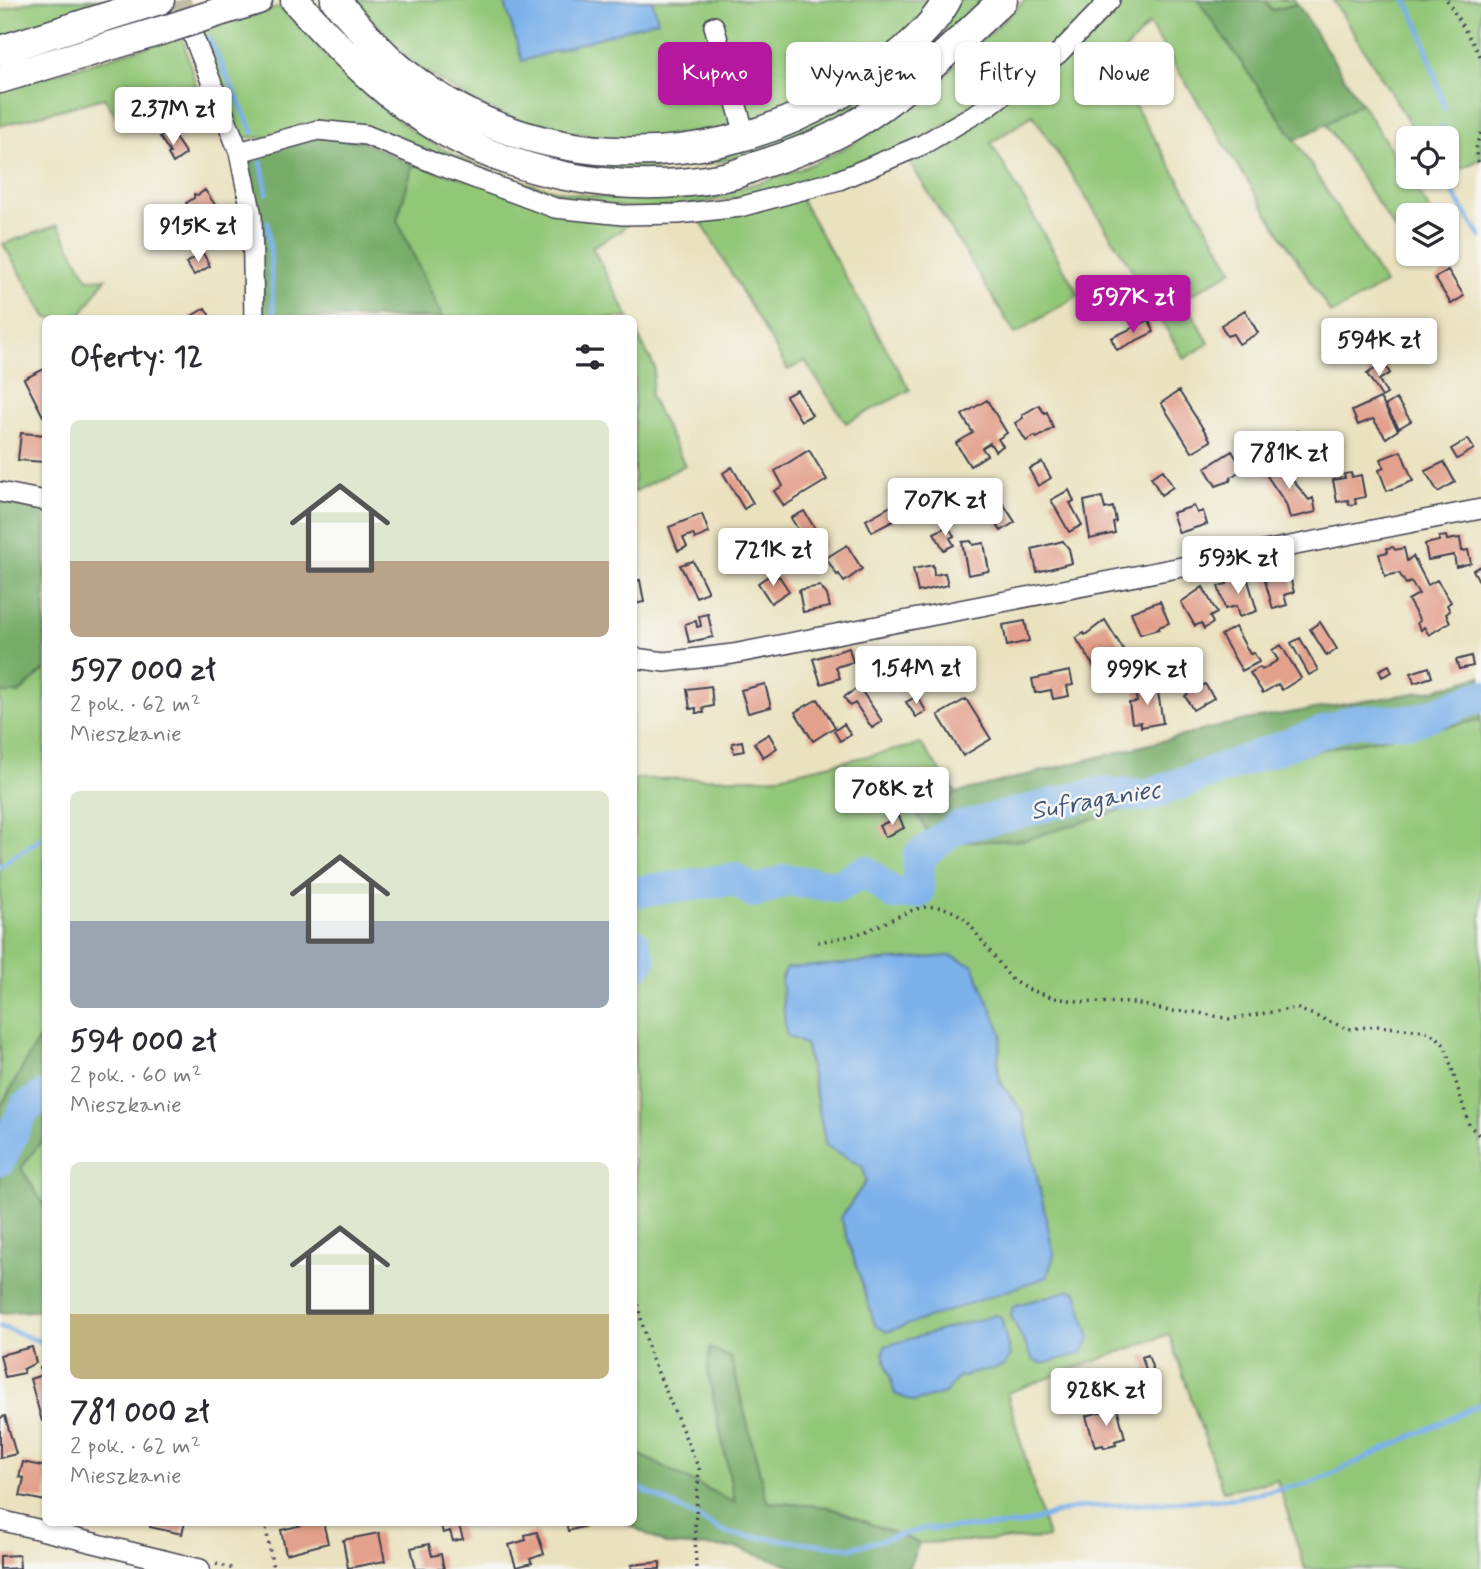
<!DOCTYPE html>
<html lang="pl">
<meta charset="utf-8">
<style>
body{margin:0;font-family:Mynerve,sans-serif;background:#f7f7f7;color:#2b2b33;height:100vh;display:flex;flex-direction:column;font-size:26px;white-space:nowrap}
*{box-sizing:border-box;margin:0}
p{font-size:23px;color:#7c7c81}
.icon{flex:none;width:38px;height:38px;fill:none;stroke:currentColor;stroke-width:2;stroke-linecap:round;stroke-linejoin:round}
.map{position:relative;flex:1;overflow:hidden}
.details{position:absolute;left:42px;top:315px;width:595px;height:1211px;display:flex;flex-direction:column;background:#fff;border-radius:10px;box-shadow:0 2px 5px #0004}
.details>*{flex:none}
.banner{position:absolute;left:658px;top:42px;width:665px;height:63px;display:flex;gap:14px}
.tools{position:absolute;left:1396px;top:126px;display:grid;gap:14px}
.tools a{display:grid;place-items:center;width:63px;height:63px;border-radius:10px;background:#fff;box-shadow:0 2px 5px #0004;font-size:35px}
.price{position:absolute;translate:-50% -60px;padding:0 16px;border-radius:7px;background:#fff;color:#222;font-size:23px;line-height:46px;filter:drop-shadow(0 2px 4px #0008)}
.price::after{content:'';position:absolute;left:50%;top:42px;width:21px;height:16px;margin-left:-10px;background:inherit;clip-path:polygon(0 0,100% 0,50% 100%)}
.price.on{background:#b5179e;color:#fff}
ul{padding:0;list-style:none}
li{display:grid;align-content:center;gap:14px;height:371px;padding:0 28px}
li span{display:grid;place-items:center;height:217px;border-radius:10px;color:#555}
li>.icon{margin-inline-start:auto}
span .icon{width:126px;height:126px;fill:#fffc;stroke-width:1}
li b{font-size:30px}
h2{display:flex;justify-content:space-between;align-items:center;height:84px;padding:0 28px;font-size:30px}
.tag{padding:0 24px;border-radius:10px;background:#fff;box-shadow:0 2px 5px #0004;font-size:24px;line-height:63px}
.tag.on{background:#b5179e;color:#fff}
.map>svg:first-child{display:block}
.green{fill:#93c778;stroke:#5a745a;stroke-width:2;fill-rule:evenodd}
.forest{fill:#76ac68;stroke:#4c6752;stroke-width:2}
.water{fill:#7cb1ea;stroke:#4f6a92;stroke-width:2}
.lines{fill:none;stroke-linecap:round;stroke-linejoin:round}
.stream{stroke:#7cb1ea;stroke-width:5}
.river{stroke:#7cb1ea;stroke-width:32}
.building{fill:#e3a08c}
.minor-tunnel{stroke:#c2bca5;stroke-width:19;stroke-dasharray:19 10;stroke-linecap:butt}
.minor-casing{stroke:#403f4f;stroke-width:22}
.highway-casing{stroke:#403f4f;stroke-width:31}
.path{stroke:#403f4f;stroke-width:3.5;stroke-dasharray:2 5;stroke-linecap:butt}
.minor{stroke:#fff;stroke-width:19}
.highway{stroke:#fff;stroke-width:28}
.highway-bridge-casing{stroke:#403f4f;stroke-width:31;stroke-linecap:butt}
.highway-bridge{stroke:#fff;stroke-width:28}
.labels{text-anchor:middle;stroke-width:5;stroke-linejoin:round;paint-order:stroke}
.water-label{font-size:26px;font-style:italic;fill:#425478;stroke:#f6f6f2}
</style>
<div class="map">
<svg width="1481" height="1569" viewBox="0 0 1481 1569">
<rect width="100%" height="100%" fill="#f6f6f2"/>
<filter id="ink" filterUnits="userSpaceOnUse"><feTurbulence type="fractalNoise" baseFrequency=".0143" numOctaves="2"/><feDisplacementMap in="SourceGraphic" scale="14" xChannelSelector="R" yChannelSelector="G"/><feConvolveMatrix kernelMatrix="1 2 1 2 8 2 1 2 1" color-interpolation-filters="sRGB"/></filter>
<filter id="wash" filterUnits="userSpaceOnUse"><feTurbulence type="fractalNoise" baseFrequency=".00686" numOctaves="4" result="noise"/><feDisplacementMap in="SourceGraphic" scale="28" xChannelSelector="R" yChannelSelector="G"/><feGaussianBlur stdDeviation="1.57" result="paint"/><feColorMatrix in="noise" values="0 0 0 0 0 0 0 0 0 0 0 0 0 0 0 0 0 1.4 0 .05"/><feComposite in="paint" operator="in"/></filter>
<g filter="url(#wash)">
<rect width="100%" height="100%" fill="#eae2bf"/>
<!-- green -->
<path class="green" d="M35,0H127L0,40V11Z
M354,0H934L930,8L874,61L762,123L623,142L534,126L472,101L414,64L382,35L384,32Z
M958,0H982C937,42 890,85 837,117C750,168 637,184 540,155C514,147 490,137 465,126L530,145H752Z
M1025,0H1103L1058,48L985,102L908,145L842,172L773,193L647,210L550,199L400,140L241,137L200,31L280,7C317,45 352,85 395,118C525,216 709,225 850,145C916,108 970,51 1025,0Z
M1117,0H1198L1295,140L1385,284L1331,314L1149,24L1111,66L1233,270L1184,299L1209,343L1184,359L1128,263L1033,115L991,143L1079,295L1015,334L906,156Z
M1265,0H1294L1297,4L1272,10Z
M1333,0H1481V159L1447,175V138H1419Z
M182,36L207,125L192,101L121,123L104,98L0,126V90Z
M1361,103L1433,215H1409V251L1326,124Z
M413,165L630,222L620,231L592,247L629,318H443L397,220Z
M799,196L910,390L846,423L805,361L788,370L700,220Z
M58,225L88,279L106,278L79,318H47L3,244Z
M634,328L655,368L650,396L685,465L634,492Z
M45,669V1037L38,1040L0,1108V693H19Z
M1481,720V1569H1305L1277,1480L1223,1491L1169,1334L1007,1393L1048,1538L919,1543L828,1507L767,1502L731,1358L710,1348L708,1372L735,1504L634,1452V779L770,778L921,744L956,793L918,815L1024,840L1319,750ZM1002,1034C995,1078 995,1077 1023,1112L841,1218L866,1181L863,1167L826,1145L805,1044ZM1010,1356L1004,1365L958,1377Z
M45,1136V1207L21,1168Z"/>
<!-- forest -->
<path class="forest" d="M1198,0H1265L1272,10L1297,4L1361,103L1327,124L1295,140Z
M320,136L363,142L413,165L397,220L443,318H260L249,158Z
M0,501L45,510V669L19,693H0Z
M1481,676V720L1319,750L1024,840L934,843L918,815L956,793L1245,720L1434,690Z
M45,1037V1136L21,1168L45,1207V1310L0,1313V1108L38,1040Z
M710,1348L731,1358L767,1502L828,1507L919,1543L908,1569H800L737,1548L667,1545L626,1523L634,1522V1452L735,1503L708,1372Z"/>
<!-- water -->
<path class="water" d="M504,0H652L658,20L522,61Z
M951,956L973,965L1002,1034L997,1064L1000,1083L1023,1112L1054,1255L1047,1277L887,1332L875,1325L841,1218L866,1181L863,1167L826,1145L806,1045L786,1035L781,979L787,968Z
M1070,1290L1077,1292L1090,1339L1082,1353L1042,1364L1033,1360L1011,1316L1013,1306Z
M995,1315L1001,1317L1010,1356L1004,1366L958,1377L945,1393L914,1402L895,1394L883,1353L885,1346Z"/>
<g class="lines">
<!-- stream -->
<path class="stream" d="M1406,0L1420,28L1445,109
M209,38L253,132
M1439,138L1442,126
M261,162L267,193
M1443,177L1481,237
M268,222L274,318
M0,866L46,835
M0,1326L46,1344
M634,1485L729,1534L851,1548L923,1529L1019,1525L1074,1508L1235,1498L1314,1482L1481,1404"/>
<!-- river -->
<path class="river" d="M634,892L735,879L754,892L786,880L838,886L865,871L893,894L918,893L919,856L956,828L1099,793L1146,796L1353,721H1415L1481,696
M634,944L640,960L634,967
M0,1160L25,1107L46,1095"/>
</g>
<g id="blocks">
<!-- building -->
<path class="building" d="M170,130L186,154L173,163L168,154L170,153L160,137Z
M205,190L220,212L218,217L201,224L186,203L194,198V194L198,195Z
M203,253L210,266L194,275L186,263Z
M1448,270L1464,296L1451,304L1435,278Z
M205,308L211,318H188Z
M1245,310L1258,333L1239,344L1233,334L1227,336L1221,325Z
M1149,320L1154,332L1117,350L1111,338Z
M1383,363L1390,373L1379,380L1387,394L1382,397L1367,374Z
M46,368V415L43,416L24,379Z
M797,390L812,415L801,421L786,396Z
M1179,391L1211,441L1192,452L1161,403Z
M1380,398L1398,430L1386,438L1373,419L1358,425L1352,411Z
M1396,399L1411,421L1399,428L1385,406Z
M987,400L1007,433L998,439L1003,446L995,451L990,443L982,448L987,455L970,466L956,443L973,433L962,415Z
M1039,405L1044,413L1047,412L1053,428L1037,438L1035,436L1026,441L1015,423L1023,418L1022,415Z
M1298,431L1317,463L1306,469L1287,438Z
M21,433L46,435L44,462L18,460Z
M1468,439L1474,449L1457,459L1451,449Z
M809,450L827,480L784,506L774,491L783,486L775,471Z
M1232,451L1243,469L1231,477L1230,481L1216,486L1205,468Z
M1401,451L1413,481L1387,491L1379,470L1384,468L1381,459Z
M1276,460L1309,500L1313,498L1316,512L1290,518L1286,504L1263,470Z
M1042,462L1051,478L1038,486L1029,469Z
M1444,462L1455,482L1438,492L1425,471Z
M732,467L753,503L744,509L723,473Z
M1163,470L1173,487L1161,495L1151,477Z
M1351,473L1352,477L1361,475L1365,497L1355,499L1356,504L1349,505L1348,500L1337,502L1333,480L1345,478L1344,474Z
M965,487L973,507L965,510L962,501L946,508L942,497Z
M993,488L1015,522L1001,531L979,497Z
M1069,490L1074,501L1070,503L1082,525L1069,532L1051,500Z
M1102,497L1105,509L1113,507L1116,521L1113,522L1115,533L1090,539L1084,501Z
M898,502L905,515L872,532L866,520Z
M1194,506L1197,513L1203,511L1207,524L1179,533L1172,513Z
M804,511L825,545L812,553L791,518Z
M702,514L709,533L695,539L693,534L683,538L687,547L678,551L669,527Z
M948,526L954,536L950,538L954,545L944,550L934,533Z
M1446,536L1447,540L1460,538L1462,551L1468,550L1471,563L1456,567L1454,555L1428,560L1425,544L1439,541V537Z
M971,541L973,545L984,543L989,571L968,575L962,542Z
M1063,541L1069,549L1072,563L1037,572L1032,549Z
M847,545L862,569L844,582L839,574L837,575L826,558Z
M1393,547L1395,550L1404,548L1407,561L1413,556L1428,585L1437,580L1451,602L1447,605L1450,611L1446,614L1450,622L1429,635L1424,627L1421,630L1417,623L1420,621L1408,600L1419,594L1411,582L1406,584L1399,573L1385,576L1379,554L1388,552L1387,548Z
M693,561L708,592L696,597L680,565Z
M933,565L934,575L945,573L948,585L918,592L913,569Z
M1481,566V580L1479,581L1473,570Z
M1288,570L1294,592L1284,595L1287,605L1273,609L1264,577Z
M770,575L772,580L779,576L789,591L771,603L758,583Z
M1234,577L1236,580L1247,577L1257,611L1239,617L1236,606L1225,609L1218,586L1227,584L1226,579Z
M640,580L644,602L634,604V581Z
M820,586L827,595L830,607L803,612L799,590Z
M1203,587L1217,613L1210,617L1213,623L1204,629L1201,623L1195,626L1181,602Z
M1160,601L1169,623L1159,627V629L1140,634L1131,612Z
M708,614L713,637L689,642L685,624L696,621L697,627L701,626L699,616Z
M1105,620L1126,654L1097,672L1076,638L1084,633L1085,635Z
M1025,621L1029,641L1007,646L1003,625Z
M1320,622L1337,649L1327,656L1310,629Z
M1235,627L1250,654L1254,653L1259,662L1242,671L1221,635Z
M1300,638L1318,670L1309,675L1291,643Z
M1281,645L1301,678L1282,690L1278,684L1263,693L1250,673L1260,667L1262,670L1278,660L1272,650Z
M849,648L853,662L836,667L840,678L821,684L813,659Z
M922,652L932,674L907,686L897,664Z
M1471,656L1473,666L1459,669L1456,660Z
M1389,665L1392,672L1382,677L1379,670Z
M1429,667L1432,677L1414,683L1411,673Z
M1070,671L1073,685L1067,686L1069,696L1053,699L1051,690L1035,693L1032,679Z
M765,684L771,707L748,713L741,690Z
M1205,684L1214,698L1193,710L1185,696Z
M711,686L713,706L703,708L704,713H696V708L690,709L687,689Z
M1157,686L1163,723L1141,727V722L1132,723L1129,703L1137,702L1135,690Z
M859,687L882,721L872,728L855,703L850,706L844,697Z
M917,696L926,711L916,717L906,702Z
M818,699L835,727L813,741L795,712Z
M966,699L991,739L963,756L938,715Z
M844,724L851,735L840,741L834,731Z
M769,734L777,748L763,757L754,743Z
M742,741L744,751L734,753L732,743Z
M899,816L904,828L885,837L879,826Z
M32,1347L36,1363L23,1369L24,1373L5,1377L0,1355Z
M1148,1355L1156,1378L1149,1380L1142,1357Z
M46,1366V1420L42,1421L30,1379L42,1375L40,1368Z
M1117,1407L1125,1438L1115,1441L1116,1445L1104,1448L1103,1445L1095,1447L1086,1416Z
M5,1416L16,1454L0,1458V1418Z
M23,1462L46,1467V1501L20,1496L24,1478L19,1477Z
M151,1522H185L182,1534L150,1527Z
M301,1522H323L328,1543L286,1554L281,1530L302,1525Z
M440,1522H458L463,1539L453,1541L450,1531L443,1533Z
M566,1522H585L586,1526L568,1531Z
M537,1532L544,1554L530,1559L532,1563L516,1567L509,1545L526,1540L525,1535Z
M379,1533L385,1561L348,1568L343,1540Z
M429,1544L432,1556L441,1554L444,1569H416L411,1548Z
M19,1555L20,1568L0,1569V1556Z
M660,1562V1569H632L631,1565Z"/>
</g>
</g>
<g filter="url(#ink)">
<use href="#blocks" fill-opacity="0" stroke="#403f4f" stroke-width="2"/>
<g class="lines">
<!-- minor-tunnel -->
<path class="minor-tunnel" d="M181,0L191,32"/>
<defs>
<path id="minor" d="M714,26L746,138
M192,33L239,152L252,216L254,318
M239,152L318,130L366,135L439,165L555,208L623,215L678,214L740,207L839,180L922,145L987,107L1058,54L1110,0
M0,492L46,501
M634,658L665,662L733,654L1481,509
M0,1520L200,1569"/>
<path id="highway" d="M295,0C331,41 373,85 419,116C507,175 620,197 724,177C736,175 748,169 759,165C791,155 823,143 852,126C907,94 956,43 1003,0
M335,0C355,22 374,46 397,66C518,170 696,177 832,99C872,77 925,41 947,0
M216,13L258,0
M0,50L160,0
M0,79L170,28"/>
</defs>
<!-- minor casing -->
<use href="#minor" class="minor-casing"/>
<!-- highway casing -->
<use href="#highway" class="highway-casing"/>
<!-- path -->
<path class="path" d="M1447,0L1481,57
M1481,133C1476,145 1473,155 1481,166
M818,942C833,939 851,937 866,931C901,918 929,890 966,920L1012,980L1025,988L1054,998L1085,1002L1135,1003L1169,1011L1194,1012L1230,1019L1296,1008L1348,1029L1376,1026L1425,1031L1437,1037L1445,1046L1469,1125L1481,1137
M634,1291L650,1354L699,1469L695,1528L696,1569
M265,1522L273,1569
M216,1564L234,1569"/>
<!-- minor -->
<use href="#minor" class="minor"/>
<!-- highway -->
<use href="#highway" class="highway"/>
<defs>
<path id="highway-bridge" d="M170,28L216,13"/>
</defs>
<!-- highway-bridge casing -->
<use href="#highway-bridge" class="highway-bridge-casing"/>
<!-- highway-bridge -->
<use href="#highway-bridge" class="highway-bridge"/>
</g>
</g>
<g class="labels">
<!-- water labels -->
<g class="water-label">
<text transform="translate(1095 799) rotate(-10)" y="9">Sufraganiec</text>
</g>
</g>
</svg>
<div class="tools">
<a><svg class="icon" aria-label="locate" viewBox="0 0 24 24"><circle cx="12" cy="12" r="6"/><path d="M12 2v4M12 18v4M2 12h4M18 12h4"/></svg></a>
<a><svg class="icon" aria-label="layers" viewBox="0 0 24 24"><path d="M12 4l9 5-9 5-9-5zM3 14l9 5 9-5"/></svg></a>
</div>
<b class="price" style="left:173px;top:147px">2.37M zł</b>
<b class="price" style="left:198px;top:264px">915K zł</b>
<b class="price on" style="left:1133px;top:335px">597K zł</b>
<b class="price" style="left:1379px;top:378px">594K zł</b>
<b class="price" style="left:1289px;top:491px">781K zł</b>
<b class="price" style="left:945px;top:538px">707K zł</b>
<b class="price" style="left:773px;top:588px">721K zł</b>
<b class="price" style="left:1238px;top:596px">593K zł</b>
<b class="price" style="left:916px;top:706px">1.54M zł</b>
<b class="price" style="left:1147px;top:707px">999K zł</b>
<b class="price" style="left:892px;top:827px">708K zł</b>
<b class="price" style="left:1106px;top:1428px">928K zł</b>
<div class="banner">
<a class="tag on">Kupno</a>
<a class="tag">Wynajem</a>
<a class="tag">Filtry</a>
<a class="tag">Nowe</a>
</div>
<section class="details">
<h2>Oferty: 12<svg class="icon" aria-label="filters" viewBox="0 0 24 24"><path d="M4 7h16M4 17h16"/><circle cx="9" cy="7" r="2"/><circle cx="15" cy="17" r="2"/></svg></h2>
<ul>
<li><span style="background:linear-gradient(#dfe7d0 65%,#b9a48a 0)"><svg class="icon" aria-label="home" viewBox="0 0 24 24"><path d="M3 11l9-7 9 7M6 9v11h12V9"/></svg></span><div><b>597 000 zł</b><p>2 pok. · 62 m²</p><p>Mieszkanie</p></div></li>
<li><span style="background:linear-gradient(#dfe7d0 60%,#9aa5b1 0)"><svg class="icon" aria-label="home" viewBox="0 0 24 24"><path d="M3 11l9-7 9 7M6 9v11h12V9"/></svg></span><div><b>594 000 zł</b><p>2 pok. · 60 m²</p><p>Mieszkanie</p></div></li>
<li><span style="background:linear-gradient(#dfe7d0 70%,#c2b280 0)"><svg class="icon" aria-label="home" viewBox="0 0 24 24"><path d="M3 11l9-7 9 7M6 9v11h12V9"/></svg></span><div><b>781 000 zł</b><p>2 pok. · 62 m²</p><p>Mieszkanie</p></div></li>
</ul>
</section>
</div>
